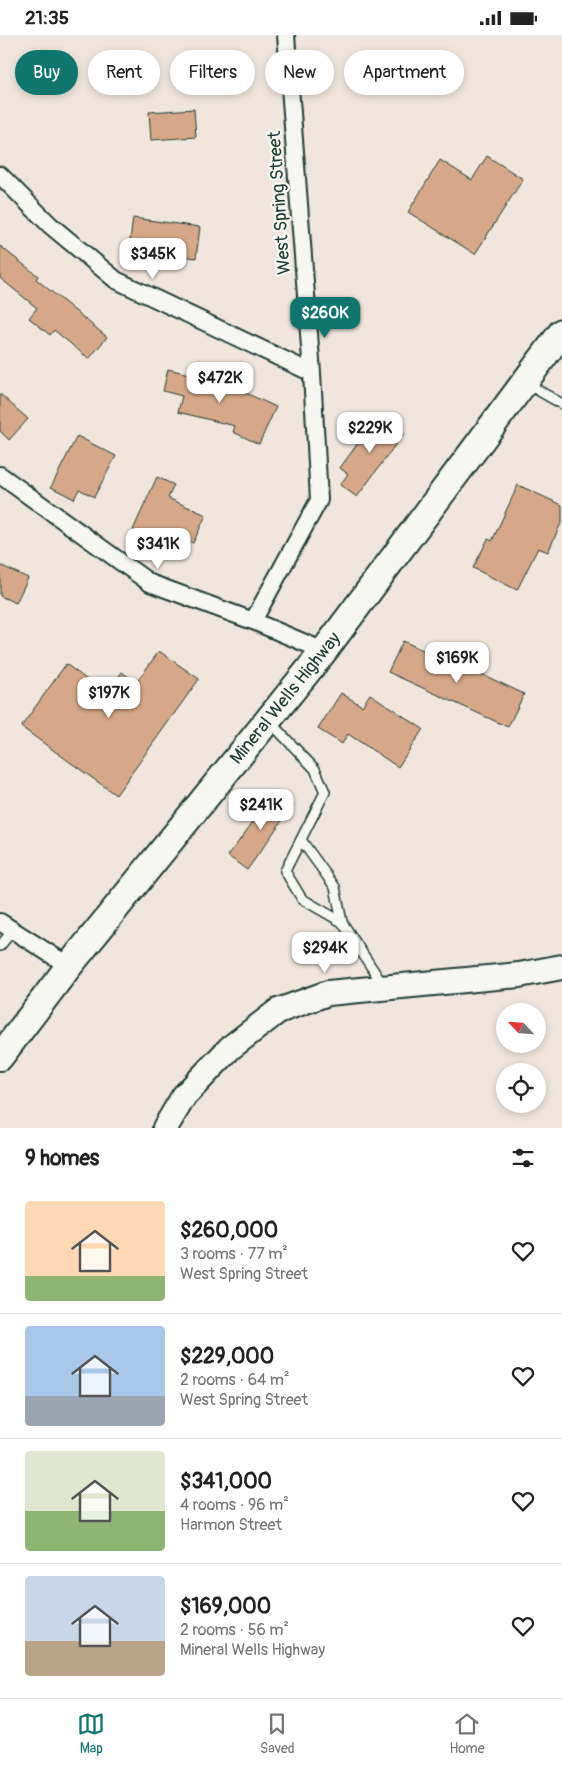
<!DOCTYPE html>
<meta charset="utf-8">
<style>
body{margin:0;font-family:Pangolin,sans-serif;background:#f6f6f6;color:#222;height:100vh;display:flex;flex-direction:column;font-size:19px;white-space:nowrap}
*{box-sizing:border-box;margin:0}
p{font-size:16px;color:#767676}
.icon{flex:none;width:28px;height:28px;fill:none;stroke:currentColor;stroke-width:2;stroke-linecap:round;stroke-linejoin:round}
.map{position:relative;height:1093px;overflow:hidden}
.sheet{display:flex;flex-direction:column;background:#fff;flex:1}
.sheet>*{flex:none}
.hud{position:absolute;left:15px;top:15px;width:532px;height:45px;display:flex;gap:10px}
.needle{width:32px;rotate:295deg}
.fabs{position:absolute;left:496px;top:968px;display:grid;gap:10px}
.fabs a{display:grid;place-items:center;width:50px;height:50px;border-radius:50%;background:#fff;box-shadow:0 2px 8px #0003;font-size:25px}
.price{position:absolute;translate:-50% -42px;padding:0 11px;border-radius:10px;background:#fff;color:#222;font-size:16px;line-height:32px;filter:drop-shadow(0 1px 2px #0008)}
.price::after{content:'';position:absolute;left:50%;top:30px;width:15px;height:11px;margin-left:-8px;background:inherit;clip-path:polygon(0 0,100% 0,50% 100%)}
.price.on{background:#0f766e;color:#fff}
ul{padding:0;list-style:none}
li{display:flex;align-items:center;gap:15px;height:125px;padding:0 25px}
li+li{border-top:1px solid #e0e0e0}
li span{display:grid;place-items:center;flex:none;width:140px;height:100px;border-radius:5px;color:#555}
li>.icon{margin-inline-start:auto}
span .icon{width:60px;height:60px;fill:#fffc;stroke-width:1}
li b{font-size:21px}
h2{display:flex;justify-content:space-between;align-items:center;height:60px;padding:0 25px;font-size:21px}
.tag{padding:0 18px;border-radius:22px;background:#fff;box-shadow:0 2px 8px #0003;font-size:18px;line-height:45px}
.tag.on{background:#0f766e;color:#fff}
.status{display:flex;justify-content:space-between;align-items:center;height:35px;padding:0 25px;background:#fff;direction:ltr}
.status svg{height:14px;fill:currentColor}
.dock{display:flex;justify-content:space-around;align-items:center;height:70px;border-top:1px solid #e0e0e0;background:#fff;font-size:14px;color:#767676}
.dock a{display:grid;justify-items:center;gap:2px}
.dock .on{color:#0f766e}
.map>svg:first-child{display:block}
.building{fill:#d6a888;stroke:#1f3d34}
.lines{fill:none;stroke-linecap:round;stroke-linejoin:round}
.lane-casing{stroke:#1f3d34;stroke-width:12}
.street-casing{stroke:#1f3d34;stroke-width:20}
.secondary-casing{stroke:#1f3d34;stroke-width:28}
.primary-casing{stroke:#1f3d34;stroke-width:30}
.lane{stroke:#f6f6f2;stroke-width:9}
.street{stroke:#f6f6f2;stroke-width:16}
.secondary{stroke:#f6f6f2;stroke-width:24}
.primary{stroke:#f6f6f2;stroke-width:26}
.labels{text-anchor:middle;stroke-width:4.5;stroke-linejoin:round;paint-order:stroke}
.street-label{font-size:18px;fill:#1f3d34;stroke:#f6f6f2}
</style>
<div class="status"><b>21:35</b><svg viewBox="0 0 49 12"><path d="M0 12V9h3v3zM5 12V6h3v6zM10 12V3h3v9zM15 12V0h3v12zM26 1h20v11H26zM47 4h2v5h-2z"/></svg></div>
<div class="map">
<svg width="562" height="1093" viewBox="0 0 562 1093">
<rect width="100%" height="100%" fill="#f0e6dd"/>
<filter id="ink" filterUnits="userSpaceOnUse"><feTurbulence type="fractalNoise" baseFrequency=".02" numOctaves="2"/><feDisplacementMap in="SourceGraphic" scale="10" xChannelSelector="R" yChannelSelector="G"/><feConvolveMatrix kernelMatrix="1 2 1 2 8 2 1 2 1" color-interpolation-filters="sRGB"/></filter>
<g filter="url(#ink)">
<!-- building -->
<path class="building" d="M194,74L196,102L151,105L149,77Z
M487,121L523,144L475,219L408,177L440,125L472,145Z
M133,183L200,192L196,223L129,213Z
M0,211L38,241L36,244L107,302L89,324L54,295L50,300L29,283L37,273L0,243Z
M168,334L222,347L276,372L259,409L233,397L235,391L178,377L182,361L163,356Z
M0,359L28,384L9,405L0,396Z
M379,379L404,398L357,462L340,450L348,439L340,433Z
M77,401L116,421L94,462L79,454L74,464L51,452Z
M157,442L174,450L168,463L206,480L193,508L169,497L163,509L133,495Z
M518,450L562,470V486L548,517L538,513L517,555L473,533L488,504L492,506Z
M0,530L28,543L16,568L0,561Z
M403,606L440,623L441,620L524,659L508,692L388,637Z
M159,616L199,644L116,760L21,692L66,629L106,659L122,637L136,648Z
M341,658L362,671L370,659L423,694L398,732L348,699L342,709L318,694Z
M275,757L293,770L247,835L228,821Z"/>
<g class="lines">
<defs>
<path id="lane" d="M527,349L562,369
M270,687L315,734L325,757L285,836L302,864L342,887
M301,805L335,852L342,887L383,950
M0,911L13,895"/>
<path id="street" d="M0,140L50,190L116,245L312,338
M0,440L150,548L253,586L324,616
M253,586L319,465L312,338L286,0
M0,887L69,931"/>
<path id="secondary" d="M165,1093L184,1061L230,1013L278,976L328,958L519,940L562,932"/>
<path id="primary" d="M0,1022L69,931L324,616L562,297"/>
</defs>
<!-- lane casing -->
<use href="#lane" class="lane-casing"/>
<!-- street casing -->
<use href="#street" class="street-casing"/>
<!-- secondary casing -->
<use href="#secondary" class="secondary-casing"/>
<!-- primary casing -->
<use href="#primary" class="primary-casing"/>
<!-- lane -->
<use href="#lane" class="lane"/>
<!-- street -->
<use href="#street" class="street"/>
<!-- secondary -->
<use href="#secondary" class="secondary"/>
<!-- primary -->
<use href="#primary" class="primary"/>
</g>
</g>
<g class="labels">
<!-- street labels -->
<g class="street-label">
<text transform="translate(279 168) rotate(-94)" y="6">West Spring Street</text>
<text transform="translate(285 663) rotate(-51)" y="6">Mineral Wells Highway</text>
</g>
</g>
</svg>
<div class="fabs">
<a><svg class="needle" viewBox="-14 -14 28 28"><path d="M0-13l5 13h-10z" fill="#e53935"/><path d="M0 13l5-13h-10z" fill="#767676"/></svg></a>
<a><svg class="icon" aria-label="locate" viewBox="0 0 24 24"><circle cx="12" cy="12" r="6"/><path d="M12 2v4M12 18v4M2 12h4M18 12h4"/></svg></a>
</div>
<b class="price" style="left:153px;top:245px">$345K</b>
<b class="price on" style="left:325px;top:304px">$260K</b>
<b class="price" style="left:220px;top:369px">$472K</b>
<b class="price" style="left:370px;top:419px">$229K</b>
<b class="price" style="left:158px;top:535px">$341K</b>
<b class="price" style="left:457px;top:649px">$169K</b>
<b class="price" style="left:109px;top:684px">$197K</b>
<b class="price" style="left:261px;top:796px">$241K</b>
<b class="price" style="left:325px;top:939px">$294K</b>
<div class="hud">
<a class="tag on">Buy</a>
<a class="tag">Rent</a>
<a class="tag">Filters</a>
<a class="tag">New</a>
<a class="tag">Apartment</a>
</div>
</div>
<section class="sheet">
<h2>9 homes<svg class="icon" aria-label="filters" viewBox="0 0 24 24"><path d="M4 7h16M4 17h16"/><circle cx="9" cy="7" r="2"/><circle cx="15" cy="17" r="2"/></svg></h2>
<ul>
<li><span style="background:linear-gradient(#ffd9b3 75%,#8fb573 0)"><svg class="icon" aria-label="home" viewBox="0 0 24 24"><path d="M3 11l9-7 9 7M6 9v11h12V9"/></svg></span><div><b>$260,000</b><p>3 rooms · 77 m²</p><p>West Spring Street</p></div><svg class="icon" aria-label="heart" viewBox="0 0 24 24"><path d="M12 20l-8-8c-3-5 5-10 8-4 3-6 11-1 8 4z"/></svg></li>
<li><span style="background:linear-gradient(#a9c7e8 70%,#9aa5b1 0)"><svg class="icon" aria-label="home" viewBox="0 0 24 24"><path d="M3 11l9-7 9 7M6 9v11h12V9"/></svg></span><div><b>$229,000</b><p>2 rooms · 64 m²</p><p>West Spring Street</p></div><svg class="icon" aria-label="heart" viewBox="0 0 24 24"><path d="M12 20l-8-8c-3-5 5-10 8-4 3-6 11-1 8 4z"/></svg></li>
<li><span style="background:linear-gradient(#dfe7d0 60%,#8fb573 0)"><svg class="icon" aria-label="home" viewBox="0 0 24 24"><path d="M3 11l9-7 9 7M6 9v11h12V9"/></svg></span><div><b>$341,000</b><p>4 rooms · 96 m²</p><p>Harmon Street</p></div><svg class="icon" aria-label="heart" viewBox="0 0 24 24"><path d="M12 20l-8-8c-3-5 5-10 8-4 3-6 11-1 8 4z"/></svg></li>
<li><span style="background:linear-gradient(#c9d6e8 65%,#b9a48a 0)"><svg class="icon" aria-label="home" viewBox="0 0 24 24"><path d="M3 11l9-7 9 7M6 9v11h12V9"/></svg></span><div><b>$169,000</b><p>2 rooms · 56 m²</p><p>Mineral Wells Highway</p></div><svg class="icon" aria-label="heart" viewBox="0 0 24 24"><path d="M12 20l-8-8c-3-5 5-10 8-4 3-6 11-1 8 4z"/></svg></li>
</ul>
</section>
<nav class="dock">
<a class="on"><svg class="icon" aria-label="map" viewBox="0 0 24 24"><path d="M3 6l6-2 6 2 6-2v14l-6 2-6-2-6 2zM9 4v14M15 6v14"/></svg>Map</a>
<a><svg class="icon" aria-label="saved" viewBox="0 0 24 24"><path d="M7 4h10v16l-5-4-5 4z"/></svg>Saved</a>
<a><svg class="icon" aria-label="home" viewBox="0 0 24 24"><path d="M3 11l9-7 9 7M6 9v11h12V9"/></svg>Home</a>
</nav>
